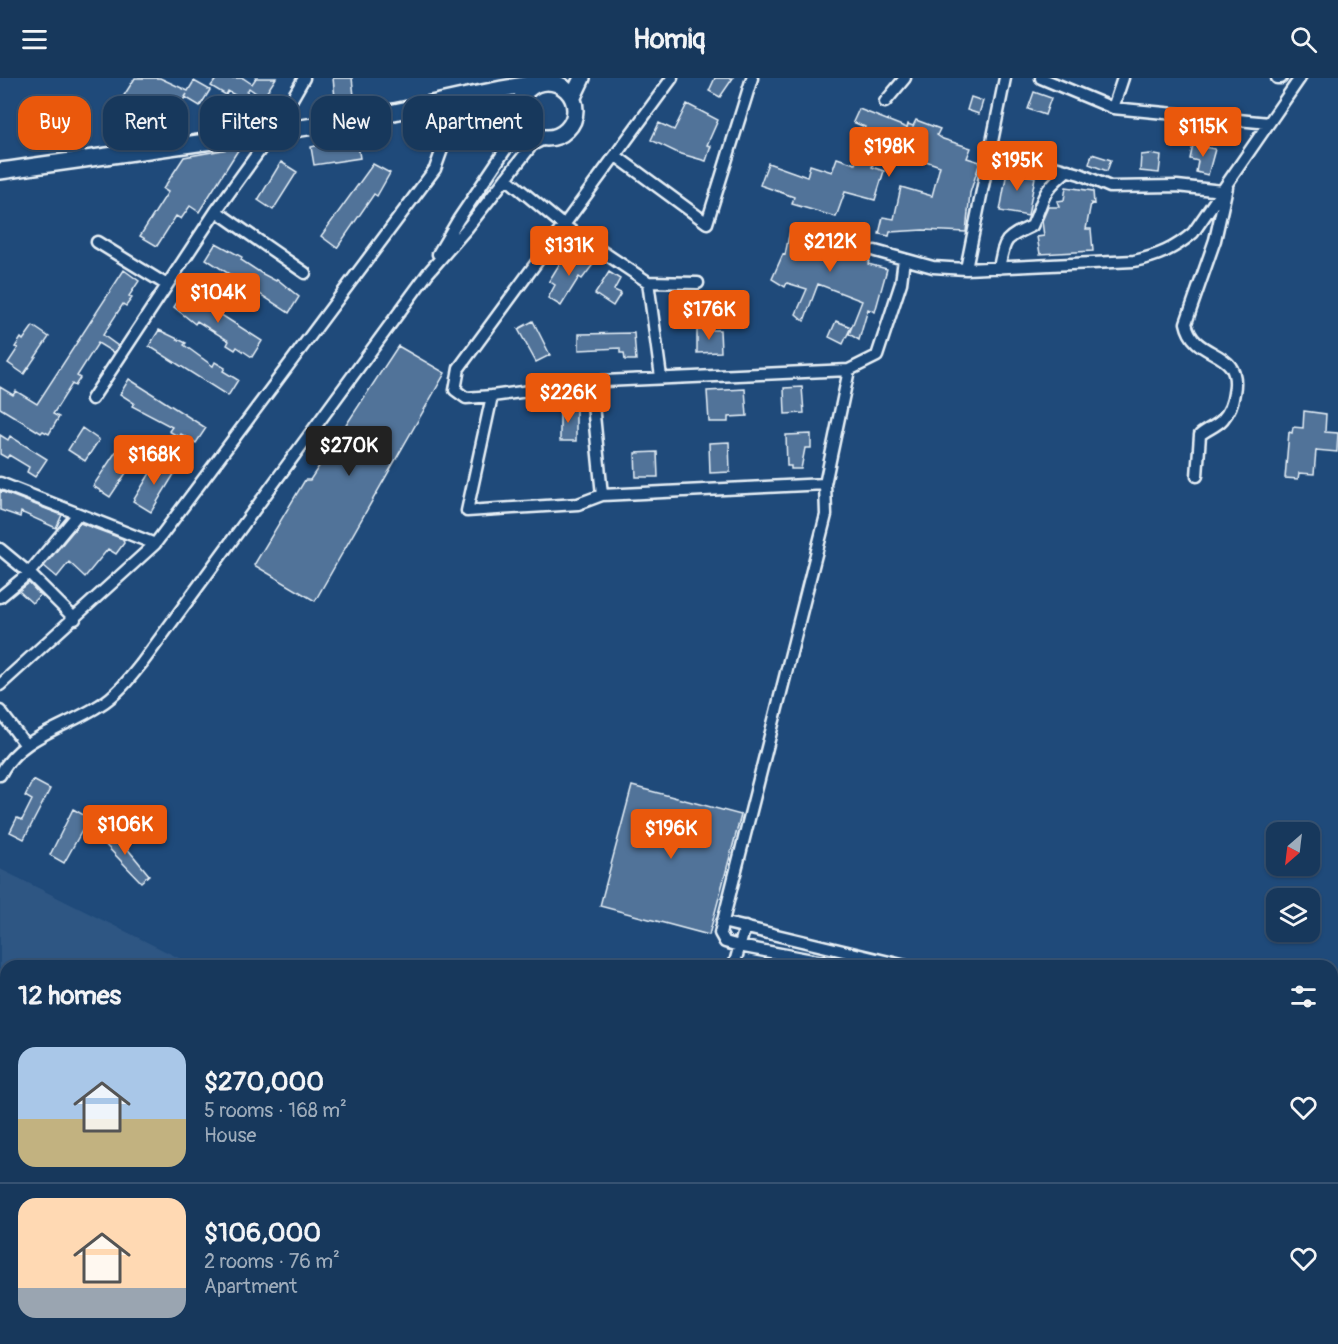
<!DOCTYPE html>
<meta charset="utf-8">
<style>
body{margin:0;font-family:Pangolin,sans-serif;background:#203f62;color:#f1f3f6;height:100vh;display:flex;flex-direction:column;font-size:22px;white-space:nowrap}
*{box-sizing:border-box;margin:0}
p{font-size:20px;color:#9eacbb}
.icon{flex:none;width:33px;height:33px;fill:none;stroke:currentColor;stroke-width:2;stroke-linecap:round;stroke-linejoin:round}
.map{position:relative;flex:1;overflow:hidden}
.side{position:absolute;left:0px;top:882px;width:1338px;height:384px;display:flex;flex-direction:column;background:#17385c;border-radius:18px 18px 0 0;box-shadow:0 2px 4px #0004,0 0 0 2px #365272}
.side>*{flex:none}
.banner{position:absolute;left:18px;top:18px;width:600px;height:54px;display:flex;gap:12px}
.needle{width:39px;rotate:208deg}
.tools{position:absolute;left:1266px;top:744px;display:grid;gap:12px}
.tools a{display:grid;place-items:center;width:54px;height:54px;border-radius:12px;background:#17385c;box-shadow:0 2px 4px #0004,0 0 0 2px #365272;font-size:30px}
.price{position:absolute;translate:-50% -51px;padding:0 14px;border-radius:6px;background:#ea580c;color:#fff;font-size:20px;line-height:39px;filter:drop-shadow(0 2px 3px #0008)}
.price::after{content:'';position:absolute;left:50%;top:36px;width:18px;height:14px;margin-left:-9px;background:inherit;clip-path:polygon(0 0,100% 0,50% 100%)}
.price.selected{background:#222;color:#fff}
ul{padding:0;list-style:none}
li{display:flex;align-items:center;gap:18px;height:150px;padding:0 18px}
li+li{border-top:2px solid #365272}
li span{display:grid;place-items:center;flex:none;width:168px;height:120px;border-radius:18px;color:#555}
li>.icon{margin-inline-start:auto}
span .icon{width:72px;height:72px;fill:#fffc;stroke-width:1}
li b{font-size:26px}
h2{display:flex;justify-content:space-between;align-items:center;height:72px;padding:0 18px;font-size:26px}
.tag{padding:0 21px;border-radius:18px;background:#17385c;box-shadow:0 2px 4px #0004,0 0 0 2px #365272;font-size:21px;line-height:54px}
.tag.selected{background:#ea580c;color:#fff}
header{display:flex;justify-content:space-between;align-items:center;height:78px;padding:0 18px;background:#17385c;font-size:27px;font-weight:800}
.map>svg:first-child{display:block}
.built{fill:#2e5683}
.building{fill:#517399;stroke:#e8f1f8;stroke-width:1.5}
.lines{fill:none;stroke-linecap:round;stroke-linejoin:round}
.service-casing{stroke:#e8f1f8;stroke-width:10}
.minor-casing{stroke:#e8f1f8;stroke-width:15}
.primary-casing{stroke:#e8f1f8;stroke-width:20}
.service{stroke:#1f4a7a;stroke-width:5}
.minor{stroke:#1f4a7a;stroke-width:10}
.primary{stroke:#1f4a7a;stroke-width:15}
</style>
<header><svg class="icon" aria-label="menu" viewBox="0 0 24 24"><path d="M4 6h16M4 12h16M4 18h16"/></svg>Homiq<svg class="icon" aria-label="search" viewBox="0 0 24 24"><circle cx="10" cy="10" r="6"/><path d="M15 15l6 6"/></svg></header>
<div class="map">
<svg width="1338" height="1266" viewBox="0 0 1338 1266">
<rect width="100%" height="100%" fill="#1f4a7a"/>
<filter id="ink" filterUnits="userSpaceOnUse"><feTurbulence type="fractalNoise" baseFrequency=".0167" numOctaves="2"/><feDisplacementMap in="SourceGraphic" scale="12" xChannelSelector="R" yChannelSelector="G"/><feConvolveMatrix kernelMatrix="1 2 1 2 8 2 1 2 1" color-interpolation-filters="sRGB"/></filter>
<g filter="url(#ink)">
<!-- built -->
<path class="built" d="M0,791L195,888H6V1260H265V1266H0Z"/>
<!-- building -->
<path class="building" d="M135,0H160L188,13L194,3L210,12L200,28L185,19L187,16L178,30L164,21L155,37L137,26L129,38L116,30Z
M217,0H243L252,6L256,0H276L263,20L249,10L243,22L228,13L226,17L211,8Z
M333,0H352L354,18L335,20Z
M715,0H733L720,19L709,13Z
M1034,14L1051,20L1045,37L1028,31Z
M971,19L983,23L979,36L967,32Z
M687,26L718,42L707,67L711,68L706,83L678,75L651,62L659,45L674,52Z
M859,31L907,50L908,46L913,48L916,42L940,51L937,57L943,61L971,70L967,80L980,84L970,115L966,154L923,152L890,154L889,158L879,156L883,139L894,141L901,109L932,118L940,88L880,67L872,89L884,93L875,122L845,114L836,139L792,126L794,119L760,107L768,85L807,99L810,87L832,94L837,80L855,86L868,54L864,52L865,49L853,44Z
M340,62V65L357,62L360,80L314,87L311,69Z
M1193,67L1215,71L1208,97L1196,94L1198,83L1190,81Z
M240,69L199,134L190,128L181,141L176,138L157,168L140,158L168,114L163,111L184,79Z
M1092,76L1111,82L1107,93L1089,86Z
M1150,76L1161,78L1159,95L1140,93L1141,77Z
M281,84L297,94L273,132L258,122Z
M373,86L390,95L377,118L374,116L337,170L321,158Z
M1008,88L1021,91L1020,96L1035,99L1028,138L1000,133Z
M1066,109L1093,113L1094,126L1091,125L1086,151H1091L1093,173L1040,176L1037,159L1044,158L1042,143L1048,129H1059L1057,123L1064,122Z
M790,152L841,159L837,170L870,180L868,186L887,191L875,234L868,231L859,262L849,256L862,223L818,206L804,243L796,236L807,211L787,205L785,209L772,201L783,176L785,177Z
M216,165L242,179L241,182L261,195L276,203L277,201L299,219L289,235L206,181Z
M582,175L595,184L582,201L579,199L561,228L548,220L555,207L549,203L565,177L572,182L574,179L578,181Z
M124,192L139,203L129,218L132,220L126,228L123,226L103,257L118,268L114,275L98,265L77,298L80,300L75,308L72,306L53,336L59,339L49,356L43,353L41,355L0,330V309L13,317L16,313L37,326Z
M609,194L620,201L614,212L621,215L613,228L595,216Z
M184,213L262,263L252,279L237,269L235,272L227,267L229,263L197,243L195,246L174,229Z
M533,243L550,277L536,284L518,251Z
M836,243L851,249L843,266L829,259Z
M33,248L49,259L24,296L8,285L18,270L15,269L21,260L23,262Z
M159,252L186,265L184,267L213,288L215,284L225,290L223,293L238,302L228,318L149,268Z
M697,252H720L721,274L697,275Z
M634,255L636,282H625L624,275H620V270L579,272V256Z
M398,268L445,295L315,523L254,487L305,402H310Z
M129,301L206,350L196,365L181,356L179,359L169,353L172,349L132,328L134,325L120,316Z
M802,309L804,335L785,336L784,310Z
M745,311L747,338L728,339V344H709L707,313Z
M560,328H576V363H560Z
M1304,333L1326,336L1325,354L1338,355L1337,374L1316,372L1314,396L1299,395L1298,401L1285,400L1289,354L1292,355L1293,349L1303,350Z
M82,350L99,362L85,383L68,372Z
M811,356V370H805L801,391H791V388H787L786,357Z
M0,357L8,362L10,358L47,381L35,399L27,394L29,389L9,377L7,380L0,376Z
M729,364L730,394L710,395L709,365Z
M119,369L136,380L110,419L93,408Z
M657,374L658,399H636L635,375Z
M158,382L176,393L151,434L133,423Z
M0,413L62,437L56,450L21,434L20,439L0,432Z
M80,445L123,461L124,465L116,476L108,471L85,499L69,484L57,499L44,488Z
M29,505L40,517L32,525L19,513Z
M33,702L50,711L24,761L10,754L17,740L22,742L32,722L25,718Z
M632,708L741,737L709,857L600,828Z
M73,731L89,740L64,785L50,777Z
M112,752L149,797L141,804L101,762Z"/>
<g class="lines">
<defs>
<path id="service" d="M0,1204H6
M0,1236L6,1225
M0,1259L16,1266"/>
<path id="minor" d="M1041,0L1113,30L1269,45
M1277,0H1281
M885,24L905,0
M1113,30L1123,0
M989,71L1080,96L1110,109L1177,108L1222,113
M616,78L707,145L752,0
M506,100L564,148L648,204L698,205
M216,133L305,195
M97,164L167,207
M875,173L933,189L966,191L1134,183C1158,178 1174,171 1193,155L1300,0
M438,176L458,142L512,62L521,42
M999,190C1005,160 1004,161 1032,148C1046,118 1039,116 1068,92
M966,191L1005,0
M648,204L661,299
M849,292L825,406L602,417L592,317L604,303L849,292L877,278L901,205L904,181
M492,318L604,303
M92,321L216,133L273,54L304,0
M1197,398L1200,357C1207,351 1217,348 1223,341C1229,334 1233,324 1234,315C1243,268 1194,284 1186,245L1215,162L1227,109
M0,405L155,466
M825,406L826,437L720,855L725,864L739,868L844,888
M602,417L578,426L467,433L492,318L466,320L455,312L459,290L672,0
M0,471L29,495L75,541
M0,519L29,495L78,436
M0,607L155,466L435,91L445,63L441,24
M0,633L25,666
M0,697C20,658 65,650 100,627C117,617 130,600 142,585L428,195L468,149L532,67L546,60
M722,844L906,888
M734,888L745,849
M1240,1260V1266
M637,1266L639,1260
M834,1266L836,1260
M855,1266L856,1260
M948,1266L949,1260
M1038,1266L1039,1260"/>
<path id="primary" d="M519 32a28 28 0 1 1 56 0a28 28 0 1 1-56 0Z
M573,19L582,0
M463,21L505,27L520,38
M0,93C117,76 235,61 352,42C415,32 476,13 539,5"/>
</defs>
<!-- service casing -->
<use href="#service" class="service-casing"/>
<!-- minor casing -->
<use href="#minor" class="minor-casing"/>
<!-- primary casing -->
<use href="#primary" class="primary-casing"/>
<!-- service -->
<use href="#service" class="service"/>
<!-- minor -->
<use href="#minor" class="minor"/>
<!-- primary -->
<use href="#primary" class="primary"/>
</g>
</g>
</svg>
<div class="tools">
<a><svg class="needle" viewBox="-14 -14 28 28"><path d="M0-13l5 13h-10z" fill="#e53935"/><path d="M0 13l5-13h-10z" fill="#9eacbb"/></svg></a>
<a><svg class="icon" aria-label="layers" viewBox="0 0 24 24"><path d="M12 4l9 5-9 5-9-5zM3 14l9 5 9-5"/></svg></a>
</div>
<b class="price" style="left:1203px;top:80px">$115K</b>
<b class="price" style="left:889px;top:100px">$198K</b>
<b class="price" style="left:1017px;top:114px">$195K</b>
<b class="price" style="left:830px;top:195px">$212K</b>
<b class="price" style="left:569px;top:199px">$131K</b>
<b class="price" style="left:218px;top:246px">$104K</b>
<b class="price" style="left:709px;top:263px">$176K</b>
<b class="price" style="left:568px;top:346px">$226K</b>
<b class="price selected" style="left:349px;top:399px">$270K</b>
<b class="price" style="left:154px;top:408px">$168K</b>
<b class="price" style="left:125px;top:778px">$106K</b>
<b class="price" style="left:671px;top:782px">$196K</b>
<div class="banner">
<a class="tag selected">Buy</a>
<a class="tag">Rent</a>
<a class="tag">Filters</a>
<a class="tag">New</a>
<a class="tag">Apartment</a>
</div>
<section class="side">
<h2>12 homes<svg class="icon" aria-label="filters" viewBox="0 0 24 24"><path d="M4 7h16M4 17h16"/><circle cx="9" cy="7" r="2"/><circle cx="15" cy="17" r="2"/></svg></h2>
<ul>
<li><span style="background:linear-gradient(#a9c7e8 60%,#c2b280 0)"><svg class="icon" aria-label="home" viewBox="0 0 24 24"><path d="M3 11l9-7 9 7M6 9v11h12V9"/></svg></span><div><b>$270,000</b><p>5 rooms · 168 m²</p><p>House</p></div><svg class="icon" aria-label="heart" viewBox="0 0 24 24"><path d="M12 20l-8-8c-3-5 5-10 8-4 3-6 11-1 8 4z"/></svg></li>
<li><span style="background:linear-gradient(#ffd9b3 75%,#9aa5b1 0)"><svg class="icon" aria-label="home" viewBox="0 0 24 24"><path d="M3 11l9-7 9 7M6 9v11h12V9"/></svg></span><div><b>$106,000</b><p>2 rooms · 76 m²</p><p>Apartment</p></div><svg class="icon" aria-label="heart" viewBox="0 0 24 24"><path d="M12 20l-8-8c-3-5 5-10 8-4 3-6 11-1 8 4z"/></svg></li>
</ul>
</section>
</div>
